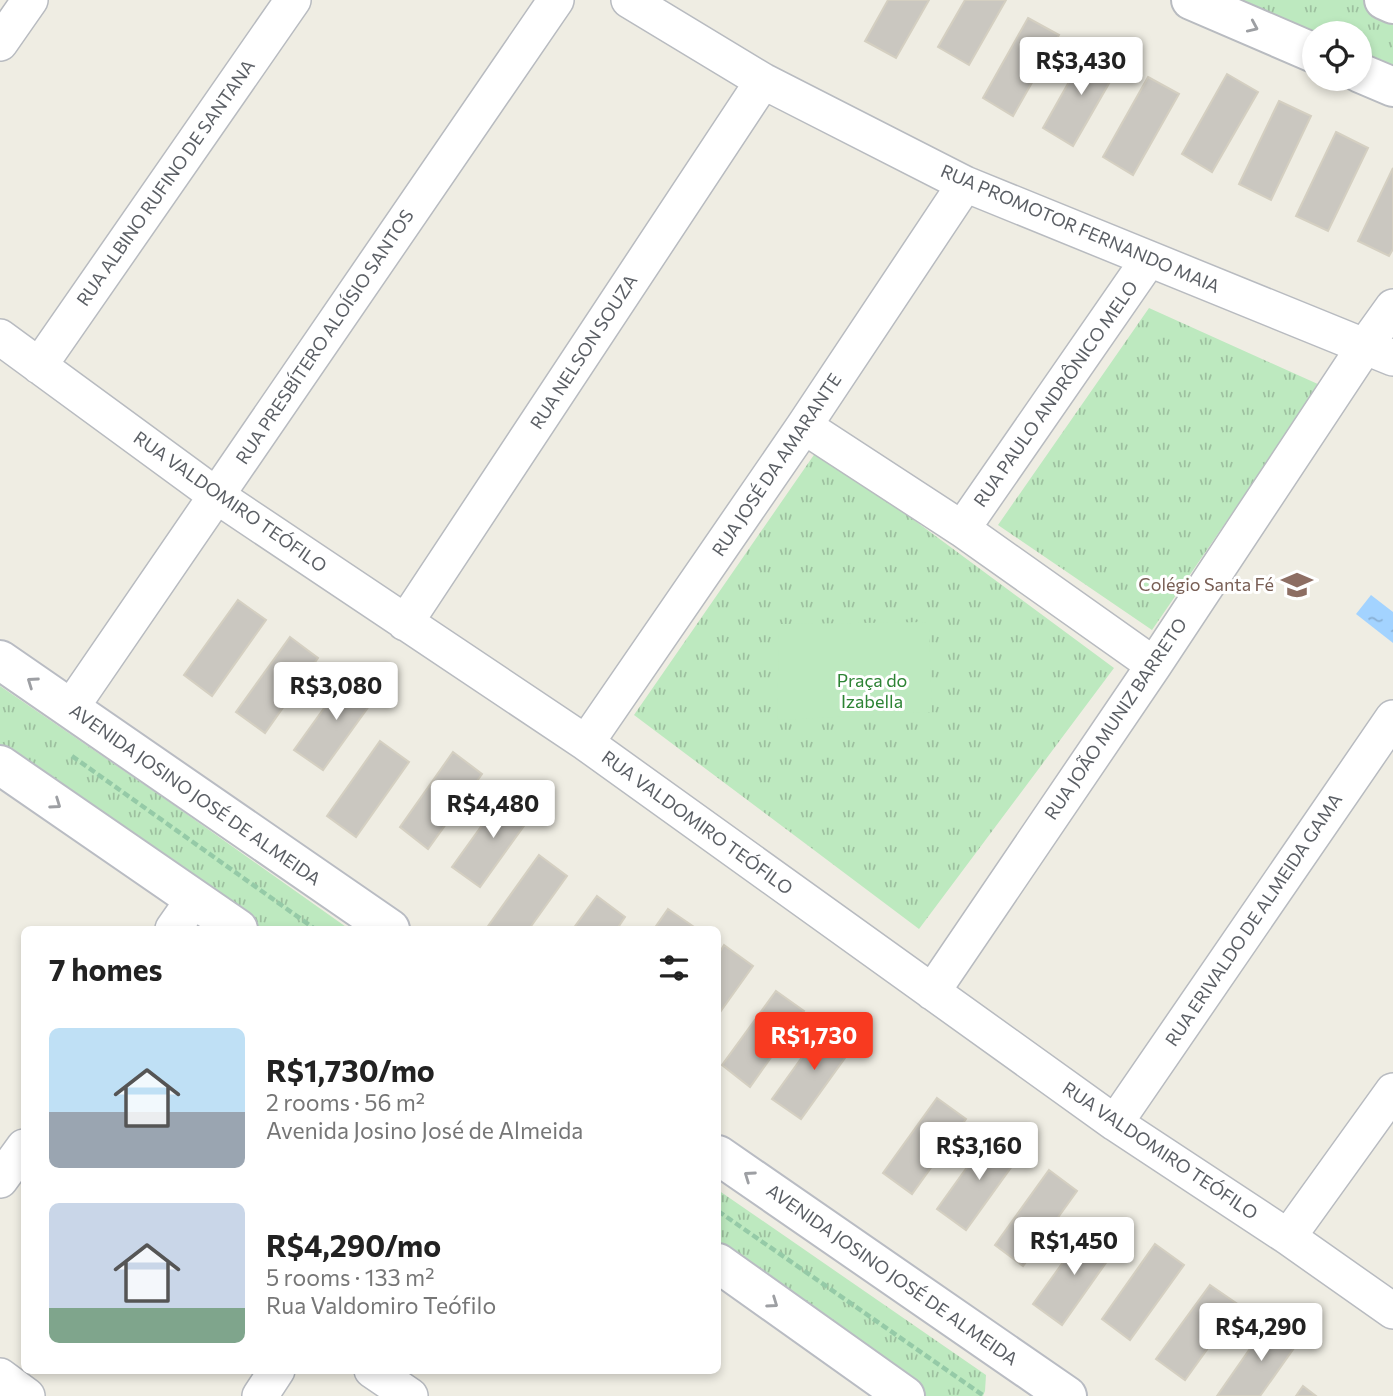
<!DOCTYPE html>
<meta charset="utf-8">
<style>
body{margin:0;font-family:Commissioner,sans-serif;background:#f2f2f2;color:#222;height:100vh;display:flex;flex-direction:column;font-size:26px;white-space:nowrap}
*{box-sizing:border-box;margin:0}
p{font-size:23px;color:#767676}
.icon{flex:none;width:38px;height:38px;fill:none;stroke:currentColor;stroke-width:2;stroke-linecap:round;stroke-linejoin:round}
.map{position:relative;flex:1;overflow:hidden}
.panel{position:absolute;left:21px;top:926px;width:700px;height:448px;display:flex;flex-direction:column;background:#fff;border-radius:10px;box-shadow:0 4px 10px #0003}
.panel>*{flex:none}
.buttons{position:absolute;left:1302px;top:21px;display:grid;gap:14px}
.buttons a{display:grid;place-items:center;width:70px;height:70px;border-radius:50%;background:#fff;box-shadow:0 4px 10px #0003;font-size:35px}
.price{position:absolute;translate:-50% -60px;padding:0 16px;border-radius:7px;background:#fff;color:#222;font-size:23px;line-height:46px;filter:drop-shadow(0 2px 4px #0008)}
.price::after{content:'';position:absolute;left:50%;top:42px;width:21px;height:16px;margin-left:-10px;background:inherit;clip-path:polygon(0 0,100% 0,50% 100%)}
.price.active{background:#f83a20;color:#fff}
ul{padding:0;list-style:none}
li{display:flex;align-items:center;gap:21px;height:175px;padding:0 28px}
li span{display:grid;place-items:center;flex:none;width:196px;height:140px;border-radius:10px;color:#555}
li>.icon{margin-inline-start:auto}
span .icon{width:84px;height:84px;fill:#fffc;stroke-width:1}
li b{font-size:30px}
h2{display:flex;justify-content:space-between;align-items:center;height:84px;padding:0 28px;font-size:30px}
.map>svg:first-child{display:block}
.grass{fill:url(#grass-tufts)}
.pitch{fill:#bde9bf}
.water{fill:url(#water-ripples)}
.building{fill:#cac7c0;stroke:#d4cfc1;stroke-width:2}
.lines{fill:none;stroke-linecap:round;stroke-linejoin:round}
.minor-casing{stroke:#b8bbc0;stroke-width:38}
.tertiary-casing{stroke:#b8bbc0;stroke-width:42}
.secondary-casing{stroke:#b9bcc3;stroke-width:42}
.path{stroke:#95caa7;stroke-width:4.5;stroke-dasharray:7 3.5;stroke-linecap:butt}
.minor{stroke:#fff;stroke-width:35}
.tertiary{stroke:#fff;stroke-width:38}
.secondary{stroke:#fff;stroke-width:38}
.oneway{stroke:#9d9fa3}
.labels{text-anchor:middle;stroke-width:6;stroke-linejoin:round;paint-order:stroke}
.street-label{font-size:18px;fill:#5b5f65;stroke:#fff}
.education-label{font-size:18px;fill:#785e54;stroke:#fff;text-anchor:end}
.park-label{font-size:18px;fill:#2d8334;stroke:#fff}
</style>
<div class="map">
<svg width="1393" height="1396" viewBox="0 0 1393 1396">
<defs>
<pattern id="grass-tufts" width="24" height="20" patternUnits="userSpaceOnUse" patternTransform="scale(1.75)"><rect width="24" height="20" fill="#bde9bf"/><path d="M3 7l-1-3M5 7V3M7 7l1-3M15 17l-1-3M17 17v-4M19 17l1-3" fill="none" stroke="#9dc09f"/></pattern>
<pattern id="water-ripples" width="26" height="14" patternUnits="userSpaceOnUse" patternTransform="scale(1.75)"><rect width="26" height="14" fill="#a3d3ff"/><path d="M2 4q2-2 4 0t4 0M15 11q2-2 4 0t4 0" fill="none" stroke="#88aed2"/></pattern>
</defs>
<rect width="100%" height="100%" fill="#efede3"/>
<!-- grass -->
<path class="grass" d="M1238,0H1367L1393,10V70L1360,55V33H1314Z
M1149,308L1320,385L1152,630L998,525Z
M818,449L1114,668L919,929L634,715Z
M0,686L171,803L349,929H258L109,826L0,747Z
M718,1190L986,1375L985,1391L983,1396H920L718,1252Z"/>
<!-- pitch -->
<path class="pitch" d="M929,622L932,712L777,720L779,624Z"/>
<!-- water -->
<path class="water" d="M1371,595L1393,612V643L1356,614Z"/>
<!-- building -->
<path class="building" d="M888,0H929L896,58L865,41Z
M965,0H1006L969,65L938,47Z
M1028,18L1059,35L1013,116L983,98Z
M1088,48L1119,66L1073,146L1043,128Z
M1227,74L1258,92L1212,172L1182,154Z
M1148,77L1179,94L1133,175L1103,157Z
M1279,101L1311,116L1271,200L1239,184Z
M1336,132L1368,148L1328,231L1296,216Z
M1393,168V249L1389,256L1358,241Z
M238,600L266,620L212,696L184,675Z
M290,637L318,658L265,733L236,712Z
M348,675L377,695L323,770L294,750Z
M380,741L409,762L356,837L327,816Z
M453,752L482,774L428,849L400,827Z
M506,792L534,812L480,887L452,867Z
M539,855L567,876L529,929H486Z
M597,896L625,917L617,929H573Z
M668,909L697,929H654Z
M724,945L753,966L718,1015V955Z
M776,991L804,1011L750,1087L722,1065Z
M826,1024L855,1044L801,1119L772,1099Z
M937,1098L966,1119L912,1194L883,1173Z
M991,1134L1020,1155L966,1230L937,1209Z
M1049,1170L1077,1191L1023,1266L995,1245Z
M1087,1229L1115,1250L1062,1325L1033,1304Z
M1155,1244L1184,1265L1130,1340L1102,1319Z
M1210,1285L1239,1305L1185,1380L1156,1359Z
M1270,1320L1299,1341L1260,1396H1217Z
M1303,1386L1316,1396H1296Z"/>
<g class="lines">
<defs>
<path id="minor" d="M629,0L763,81L965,184L1393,358
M0,43L30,0
M0,337L217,496L586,743L1115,1123L1288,1237L1393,1311
M39,366L293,0
M804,426L962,529L1154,665
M962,529L1149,259
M405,623L763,81
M70,709L556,0
M586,743L804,426L965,184
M173,929L194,899
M932,992L1154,665L1365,346L1393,307
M1115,1123L1393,718
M0,1180L24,1147
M1288,1237L1393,1091
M372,1370L410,1396
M0,1376L27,1396
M260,1396L277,1370"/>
<path id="tertiary" d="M1191,0L1314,53
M1384,0L1393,4
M1360,73L1393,87"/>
<path id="secondary" d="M0,660L390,929
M0,765L238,929
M718,1155L1067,1396
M718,1263L905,1396"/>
</defs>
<!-- minor casing -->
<use href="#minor" class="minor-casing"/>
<!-- tertiary casing -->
<use href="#tertiary" class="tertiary-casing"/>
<!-- secondary casing -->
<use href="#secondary" class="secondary-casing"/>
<!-- path -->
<path class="path" d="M72,756L315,929
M718,1211L984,1396"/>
<!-- minor -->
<use href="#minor" class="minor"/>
<!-- tertiary -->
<use href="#tertiary" class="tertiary"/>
<!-- secondary -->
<use href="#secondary" class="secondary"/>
</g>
<!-- one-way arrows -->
<defs><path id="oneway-chevron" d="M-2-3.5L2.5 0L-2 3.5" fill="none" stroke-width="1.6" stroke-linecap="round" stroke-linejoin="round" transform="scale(1.75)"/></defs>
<g class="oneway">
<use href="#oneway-chevron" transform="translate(1253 27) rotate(24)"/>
<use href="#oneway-chevron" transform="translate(32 682) rotate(-145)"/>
<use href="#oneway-chevron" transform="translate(56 804) rotate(35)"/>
<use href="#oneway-chevron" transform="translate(749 1176) rotate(-145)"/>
<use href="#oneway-chevron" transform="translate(773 1303) rotate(35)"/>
</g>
<!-- icons -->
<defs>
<symbol id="school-bare" viewBox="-9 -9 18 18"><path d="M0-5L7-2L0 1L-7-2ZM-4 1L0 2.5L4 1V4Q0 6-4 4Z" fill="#8d6e63" stroke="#fff" stroke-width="2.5" paint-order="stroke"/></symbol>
</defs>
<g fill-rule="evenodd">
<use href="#school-bare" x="1275" y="563" width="44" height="44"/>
</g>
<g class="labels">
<!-- street labels -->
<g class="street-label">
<text transform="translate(166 183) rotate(-55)" y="6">RUA ALBINO RUFINO DE SANTANA</text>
<text transform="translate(1080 229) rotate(23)" y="6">RUA PROMOTOR FERNANDO MAIA</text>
<text transform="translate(325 337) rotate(-56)" y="6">RUA PRESBÍTERO ALOÍSIO SANTOS</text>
<text transform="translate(584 352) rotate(-57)" y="6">RUA NELSON SOUZA</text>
<text transform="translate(1056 394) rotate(-55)" y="6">RUA PAULO ANDRÔNICO MELO</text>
<text transform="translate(777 465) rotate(-56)" y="6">RUA JOSÉ DA AMARANTE</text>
<text transform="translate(230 502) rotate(35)" y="6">RUA VALDOMIRO TEÓFILO</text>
<text transform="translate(1116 719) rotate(-56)" y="6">RUA JOÃO MUNIZ BARRETO</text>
<text transform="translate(195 795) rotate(35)" y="6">AVENIDA JOSINO JOSÉ DE ALMEIDA</text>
<text transform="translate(697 823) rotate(36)" y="6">RUA VALDOMIRO TEÓFILO</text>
<text transform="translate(1254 920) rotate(-56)" y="6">RUA ERIVALDO DE ALMEIDA GAMA</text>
<text transform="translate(1160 1151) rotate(34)" y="6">RUA VALDOMIRO TEÓFILO</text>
<text transform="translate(892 1275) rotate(35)" y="6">AVENIDA JOSINO JOSÉ DE ALMEIDA</text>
</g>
<!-- education labels -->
<g class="education-label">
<text x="1274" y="591">Colégio Santa Fé</text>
</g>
<!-- park labels -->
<g class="park-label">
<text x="872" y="687">Praça do<tspan x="872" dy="21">Izabella</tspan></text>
</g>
</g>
</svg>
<div class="buttons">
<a><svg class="icon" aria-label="locate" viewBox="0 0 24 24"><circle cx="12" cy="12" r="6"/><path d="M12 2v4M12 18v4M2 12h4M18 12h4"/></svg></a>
</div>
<b class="price" style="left:1081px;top:97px">R$3,430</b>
<b class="price" style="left:336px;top:722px">R$3,080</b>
<b class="price" style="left:493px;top:840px">R$4,480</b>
<b class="price active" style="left:814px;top:1072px">R$1,730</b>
<b class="price" style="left:979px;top:1182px">R$3,160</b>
<b class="price" style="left:1074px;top:1277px">R$1,450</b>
<b class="price" style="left:1261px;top:1363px">R$4,290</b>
<section class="panel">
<h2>7 homes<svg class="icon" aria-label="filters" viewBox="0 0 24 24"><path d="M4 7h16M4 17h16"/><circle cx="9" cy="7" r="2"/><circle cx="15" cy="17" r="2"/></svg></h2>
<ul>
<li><span style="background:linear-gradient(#bfe0f5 60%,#9aa5b1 0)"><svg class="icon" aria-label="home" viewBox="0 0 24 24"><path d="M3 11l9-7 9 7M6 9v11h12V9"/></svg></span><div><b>R$1,730/mo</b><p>2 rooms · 56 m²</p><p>Avenida Josino José de Almeida</p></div></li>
<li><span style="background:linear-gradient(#c9d6e8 75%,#7fa58c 0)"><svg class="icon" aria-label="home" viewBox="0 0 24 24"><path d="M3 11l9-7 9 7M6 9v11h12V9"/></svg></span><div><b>R$4,290/mo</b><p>5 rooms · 133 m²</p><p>Rua Valdomiro Teófilo</p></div></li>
</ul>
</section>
</div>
